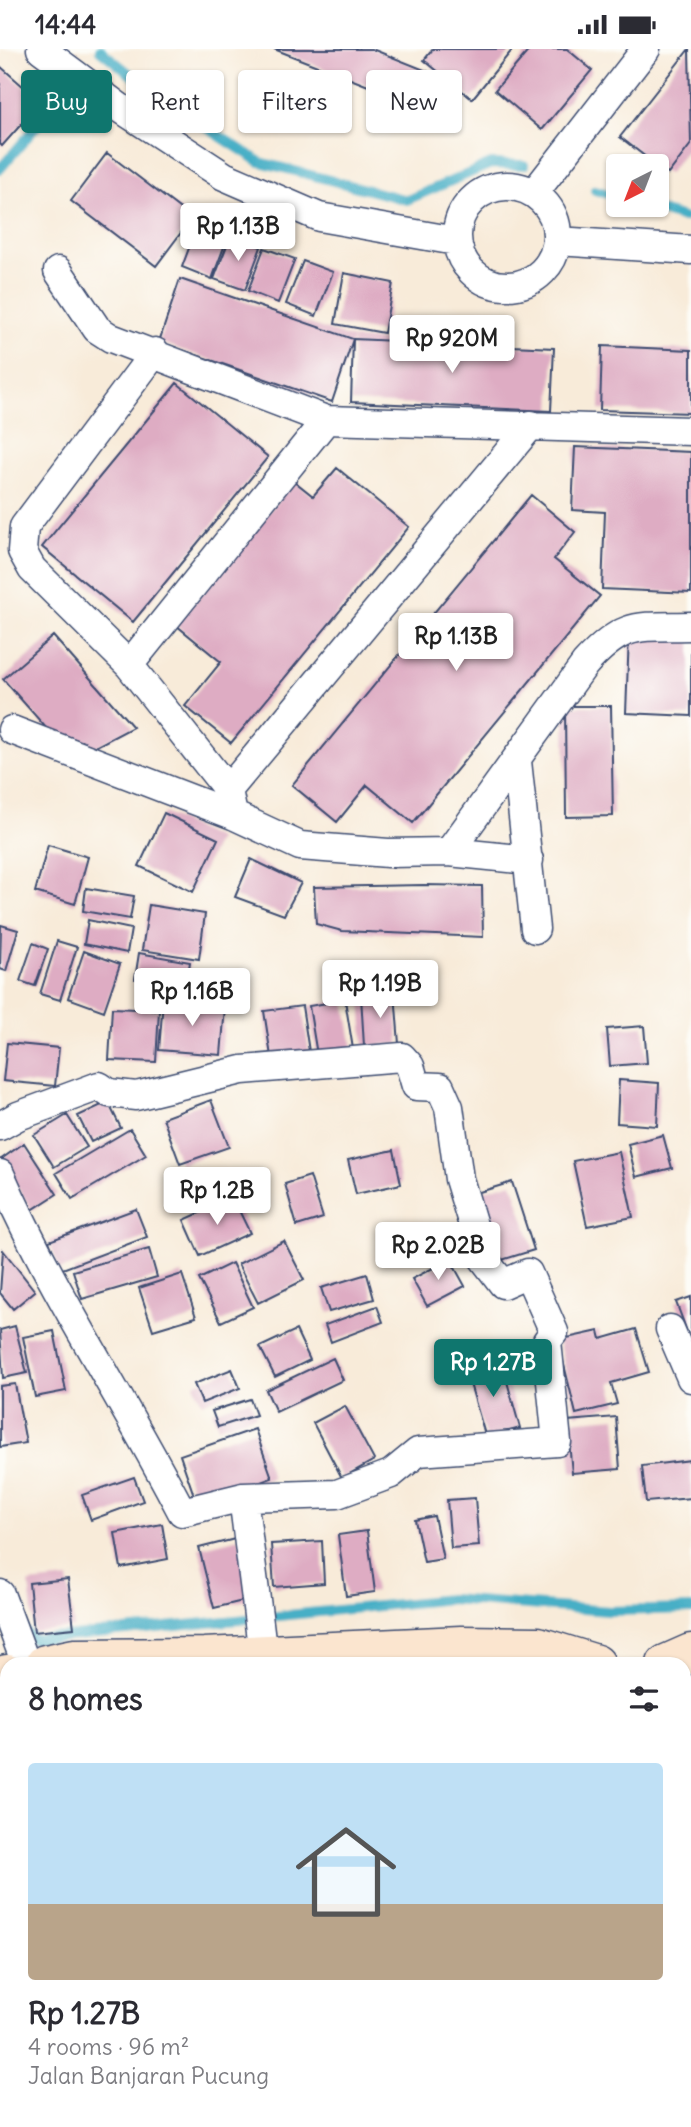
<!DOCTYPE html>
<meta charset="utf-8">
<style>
body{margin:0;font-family:Delius,sans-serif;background:#f7f7f7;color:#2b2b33;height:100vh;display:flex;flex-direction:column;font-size:26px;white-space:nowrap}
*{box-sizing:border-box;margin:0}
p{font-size:23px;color:#7c7c81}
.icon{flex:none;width:38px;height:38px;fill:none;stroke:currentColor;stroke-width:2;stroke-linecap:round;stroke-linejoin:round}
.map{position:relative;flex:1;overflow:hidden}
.sheet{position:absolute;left:0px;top:1608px;width:691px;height:471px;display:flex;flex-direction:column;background:#fff;border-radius:21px 21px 0 0;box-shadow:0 2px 5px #0004}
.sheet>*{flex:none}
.hud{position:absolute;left:21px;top:21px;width:649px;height:63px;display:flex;gap:14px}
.needle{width:46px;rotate:222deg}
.controls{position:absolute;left:606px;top:105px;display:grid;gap:14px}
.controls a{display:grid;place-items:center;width:63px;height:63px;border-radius:7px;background:#fff;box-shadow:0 2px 5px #0004;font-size:35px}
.price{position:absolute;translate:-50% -60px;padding:0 16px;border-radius:7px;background:#fff;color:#222;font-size:23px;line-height:46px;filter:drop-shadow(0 2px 4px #0008)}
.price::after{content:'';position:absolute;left:50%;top:42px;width:21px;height:16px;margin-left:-10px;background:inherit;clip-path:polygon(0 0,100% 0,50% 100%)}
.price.on{background:#0f766e;color:#fff}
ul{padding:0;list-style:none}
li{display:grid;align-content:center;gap:14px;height:371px;padding:0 28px}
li+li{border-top:2px solid #e1e1e2}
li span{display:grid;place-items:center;height:217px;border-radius:7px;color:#555}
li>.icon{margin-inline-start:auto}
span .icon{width:126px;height:126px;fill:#fffc;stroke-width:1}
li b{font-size:30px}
h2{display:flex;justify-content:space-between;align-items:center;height:84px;padding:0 28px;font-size:30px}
.tag{padding:0 24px;border-radius:7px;background:#fff;box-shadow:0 2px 5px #0004;font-size:24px;line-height:63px}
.tag.on{background:#0f766e;color:#fff}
.status{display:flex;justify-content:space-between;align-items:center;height:49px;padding:0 35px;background:#fff;direction:ltr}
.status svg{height:19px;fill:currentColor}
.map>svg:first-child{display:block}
.water{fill:#47afc6;stroke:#316f92;stroke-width:2}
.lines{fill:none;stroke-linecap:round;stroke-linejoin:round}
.stream{stroke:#47afc6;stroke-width:10}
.building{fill:#deacc3}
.street-casing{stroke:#3c4b70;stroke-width:31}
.secondary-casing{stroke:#3c4b70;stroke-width:41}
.street{stroke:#fff;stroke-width:28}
.secondary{stroke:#fbe5cf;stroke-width:38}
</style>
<div class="status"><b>14:44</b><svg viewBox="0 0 49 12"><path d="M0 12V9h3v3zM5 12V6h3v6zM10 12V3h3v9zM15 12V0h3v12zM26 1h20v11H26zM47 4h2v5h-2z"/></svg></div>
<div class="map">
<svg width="691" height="2078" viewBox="0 0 691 2078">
<rect width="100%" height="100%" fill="#fdfcf7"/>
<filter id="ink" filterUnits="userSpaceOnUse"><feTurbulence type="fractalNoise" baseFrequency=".0143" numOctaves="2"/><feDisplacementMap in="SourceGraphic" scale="14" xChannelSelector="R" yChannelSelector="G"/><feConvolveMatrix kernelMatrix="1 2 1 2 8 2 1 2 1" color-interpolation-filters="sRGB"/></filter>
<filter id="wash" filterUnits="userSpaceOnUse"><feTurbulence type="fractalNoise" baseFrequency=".00686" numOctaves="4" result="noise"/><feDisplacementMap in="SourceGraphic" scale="28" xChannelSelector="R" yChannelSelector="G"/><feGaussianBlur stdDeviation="1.57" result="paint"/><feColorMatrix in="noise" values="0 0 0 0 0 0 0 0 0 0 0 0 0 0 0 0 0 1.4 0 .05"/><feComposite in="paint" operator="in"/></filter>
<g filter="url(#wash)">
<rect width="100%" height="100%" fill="#f8ebd9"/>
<!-- water -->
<path class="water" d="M691,1876V2078H603L596,2072H684V1877Z
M361,2072H520L525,2078H353Z"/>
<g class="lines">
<!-- stream -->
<path class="stream" d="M100,1L159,48L260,113L407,151L491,115L524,116
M0,120L58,52
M595,141L618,148
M642,156L683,169
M22,1580L34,1591L450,1550L609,1562L691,1560"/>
</g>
<g id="blocks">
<!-- building -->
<path class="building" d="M274,0H372L427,22L414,55Z
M433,0H513L472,50L424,11Z
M530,0H567L592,21L542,81L495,41Z
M689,0L691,95L668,125L620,88Z
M0,17L41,53L2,97L0,95Z
M107,104L192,169L156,217L71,152Z
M198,175L228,187L212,230L182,218Z
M231,186L261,198L245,241L214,230Z
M264,199L295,210L278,254L248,242Z
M303,212L333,223L316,267L286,255Z
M344,224L393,234L384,284L335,275Z
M180,230L353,290L332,353L159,293Z
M353,290L554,299L551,362L351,353Z
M602,297L691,301V364L600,361Z
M177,334L268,408L133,573L42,498Z
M575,398L691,403V544L602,540L605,463L572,461Z
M337,419L409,478L231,694L185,657L221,613L176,576L294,432L313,447Z
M531,446L575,483L554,510L600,547L413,774L367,736L337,773L292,736Z
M629,586L691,589V667L626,664Z
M53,587L97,637L133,678L95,698L47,680L3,630Z
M565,657H611L613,767L566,768Z
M164,764L218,790L193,843L139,817Z
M48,796L88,808L75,855L35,843Z
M251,810L301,834L284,866L235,848Z
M424,836L482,837L483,888L342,882L316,875L314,838Z
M86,839L134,847L130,870L83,862Z
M149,856L205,865L199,910L142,901Z
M88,871L131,880L127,904L84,895Z
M1,876L18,881L6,922L0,920Z
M57,892L77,898L60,951L40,945Z
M33,894L48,900L35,937L20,932Z
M84,902L120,915L104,962L68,949Z
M139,904L190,913L186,939L135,930Z
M395,944L399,995L364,997L361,947Z
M345,951L354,1006L318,1012L309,957Z
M163,952L225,958L221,1006L159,1001Z
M302,957L310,1009L272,1014L264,962Z
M112,959L159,961L156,1013L109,1011Z
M644,977L647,1014L610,1017L607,980Z
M7,994L59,999L55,1037L3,1032Z
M619,1031L659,1034L657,1077L617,1074Z
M211,1051L229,1098L180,1115L163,1069Z
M108,1053L121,1079L91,1093L78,1067Z
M67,1066L87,1098L54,1118L34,1086Z
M130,1080L146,1106L72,1150L56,1124Z
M663,1086L672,1119L636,1128L628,1095Z
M24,1094L57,1145L32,1161L0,1111Z
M394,1101L401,1135L356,1145L348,1111Z
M619,1103L633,1168L587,1177L573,1112Z
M310,1127L323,1169L297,1177L285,1135Z
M512,1133L534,1201L495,1213L473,1145Z
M233,1149L250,1184L200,1207L184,1171Z
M136,1160L147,1188L60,1221L49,1192Z
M284,1192L304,1231L258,1254L238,1215Z
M149,1200L157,1228L82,1250L73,1222Z
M3,1201L35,1242L13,1260L0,1244Z
M450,1210L465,1237L427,1257L412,1230Z
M232,1214L253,1258L221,1273L199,1230Z
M182,1225L196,1268L153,1281L139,1239Z
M367,1225L374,1250L329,1263L321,1239Z
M691,1248V1293L676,1253Z
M377,1257L383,1273L331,1293L325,1276Z
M15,1277L27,1324L3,1329L0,1281Z
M636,1280L649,1323L611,1334L617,1355L576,1365L558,1291L599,1282L601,1290Z
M296,1281L310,1311L275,1328L260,1298Z
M54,1282L66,1342L35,1348L23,1288Z
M333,1309L343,1331L276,1363L266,1341Z
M501,1311L520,1379L486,1389L466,1321Z
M232,1320L240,1339L202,1354L194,1335Z
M15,1335L26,1394L0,1398V1337Z
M250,1350L256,1366L218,1378L212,1362Z
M345,1357L374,1411L342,1429L313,1374Z
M616,1368L620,1420L572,1424L567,1372Z
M255,1380L272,1429L197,1455L180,1406Z
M691,1411V1449L646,1453L642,1417Z
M134,1428L143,1452L91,1471L82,1446Z
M475,1449L479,1497L451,1499L447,1451Z
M434,1467L443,1510L424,1513L415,1471Z
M162,1475L168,1510L121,1519L115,1484Z
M367,1482L375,1543L346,1547L338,1486Z
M239,1489L255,1549L214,1559L199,1499Z
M322,1492L324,1534L274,1538L271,1495Z
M68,1530L74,1579L34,1583L29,1534Z
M684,1624L691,1640V1707L686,1709Z
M7,1645V1692L0,1677V1648Z
M684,1716L686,1721L691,1719V1753L684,1756Z
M7,1781V1826L0,1831V1787Z
M684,1809L691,1820V1853L684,1857Z
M30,2072H83L87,2078H34Z
M162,2072H244L248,2078H167Z"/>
</g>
</g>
<g filter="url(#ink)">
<use href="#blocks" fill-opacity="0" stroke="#3c4b70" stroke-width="2"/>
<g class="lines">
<defs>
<path id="street" d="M41,0L123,61L224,127L319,168L456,192
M457 187a50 50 0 1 1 100 0a50 50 0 1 1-100 0Z
M534,144L646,0
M558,192L691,201
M58,222L97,280L111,289L326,371L691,382
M155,303L24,478L22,502L32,520L129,616L228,741L233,766
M129,616L326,371
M12,681L233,766L300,797L388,804L449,803L529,811
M517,712L535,880
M228,741L531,376
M449,803L585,615C624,572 637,578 691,577
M0,1077L18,1067L99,1037L109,1044L136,1047L242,1021L402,1008L410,1017L416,1037L440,1038L449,1058L459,1130L483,1209L503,1235L528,1224L554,1283L547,1292L557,1393L418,1403L391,1425L337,1445L243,1448L182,1463C123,1349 51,1242 0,1125
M670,1280L691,1329
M243,1448L263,1606
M0,1545L26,1615
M684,1798L691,1797
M533,2072L538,2078"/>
<path id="secondary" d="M45,1615L74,1609L204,1608L461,1596L538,1597L596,1615
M666,1615L691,1604
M0,1627L7,1625"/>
</defs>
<!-- street casing -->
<use href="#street" class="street-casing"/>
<!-- secondary casing -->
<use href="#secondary" class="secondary-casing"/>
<!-- street -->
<use href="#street" class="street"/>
<!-- secondary -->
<use href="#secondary" class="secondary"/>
</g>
</g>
</svg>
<div class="controls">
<a><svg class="needle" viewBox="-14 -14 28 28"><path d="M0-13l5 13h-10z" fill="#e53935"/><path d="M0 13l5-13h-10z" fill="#7c7c81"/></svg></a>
</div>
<b class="price" style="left:238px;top:214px">Rp 1.13B</b>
<b class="price" style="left:452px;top:326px">Rp 920M</b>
<b class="price" style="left:456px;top:624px">Rp 1.13B</b>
<b class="price" style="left:380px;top:971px">Rp 1.19B</b>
<b class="price" style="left:192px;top:979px">Rp 1.16B</b>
<b class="price" style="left:217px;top:1178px">Rp 1.2B</b>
<b class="price" style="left:438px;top:1233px">Rp 2.02B</b>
<b class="price on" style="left:493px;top:1350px">Rp 1.27B</b>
<div class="hud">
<a class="tag on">Buy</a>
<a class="tag">Rent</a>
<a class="tag">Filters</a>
<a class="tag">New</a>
</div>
<section class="sheet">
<h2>8 homes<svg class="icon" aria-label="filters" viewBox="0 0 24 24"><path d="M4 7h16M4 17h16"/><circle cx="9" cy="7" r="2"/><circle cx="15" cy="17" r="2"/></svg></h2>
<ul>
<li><span style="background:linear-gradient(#bfe0f5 65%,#b9a48a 0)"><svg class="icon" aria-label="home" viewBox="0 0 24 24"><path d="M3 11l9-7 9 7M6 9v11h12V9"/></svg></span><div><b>Rp 1.27B</b><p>4 rooms · 96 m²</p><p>Jalan Banjaran Pucung</p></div></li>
</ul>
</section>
</div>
